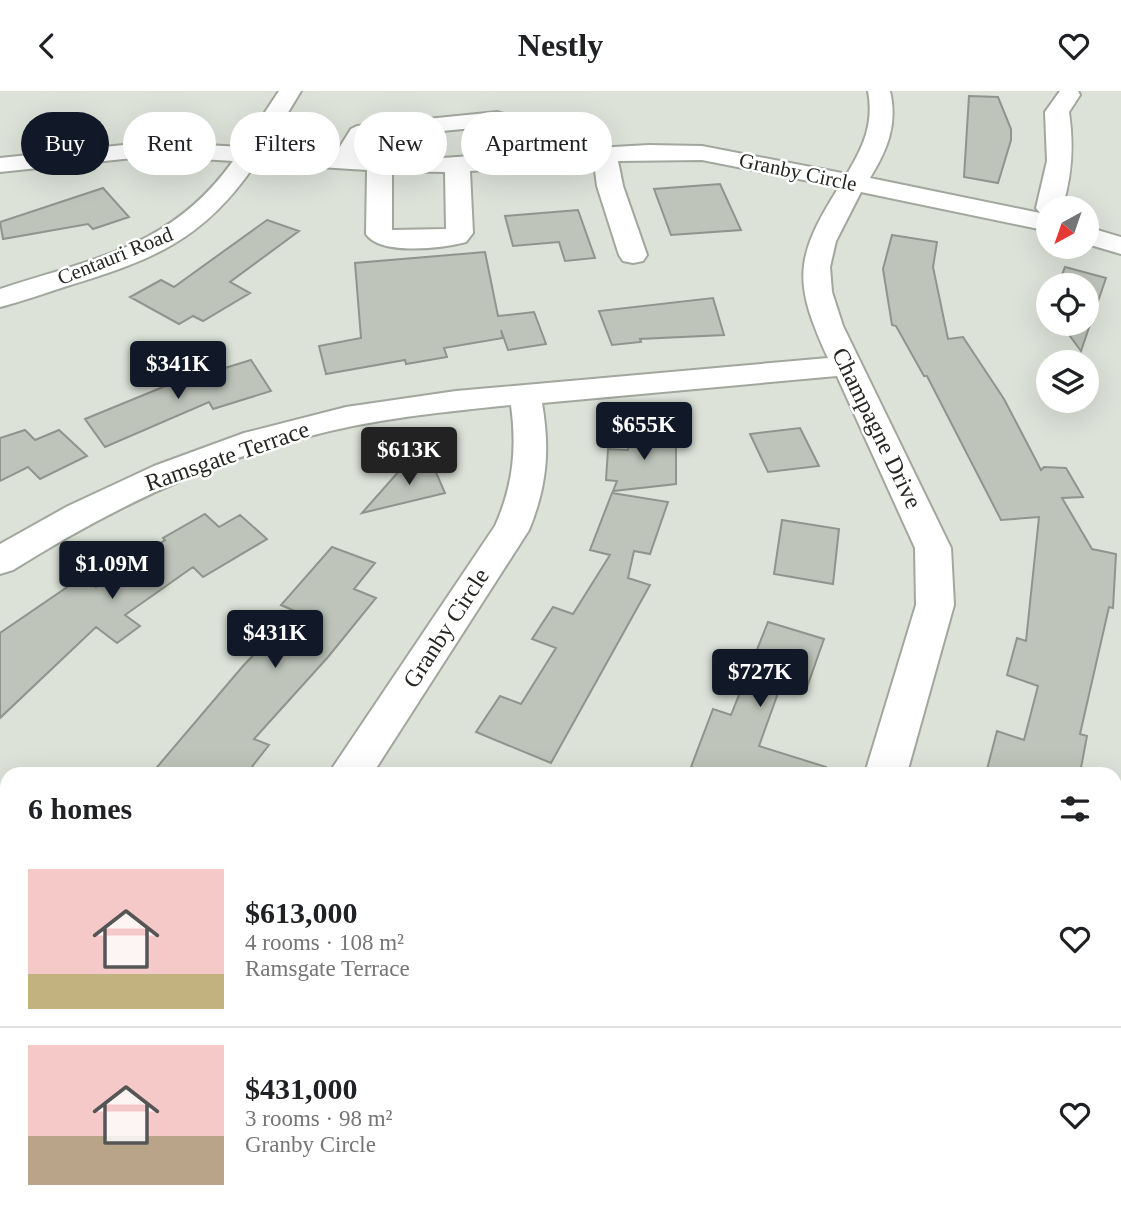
<!DOCTYPE html>
<meta charset="utf-8">
<style>
body{margin:0;font-family:Georgia,serif;background:#f2f2f2;color:#202124;height:100vh;display:flex;flex-direction:column;font-size:26px;white-space:nowrap}
*{box-sizing:border-box;margin:0}
p{font-size:23px;color:#757577}
.icon{flex:none;width:38px;height:38px;fill:none;stroke:currentColor;stroke-width:2;stroke-linecap:round;stroke-linejoin:round}
.map{position:relative;flex:1;overflow:hidden}
.sheet{position:absolute;left:0px;top:676px;width:1122px;height:450px;display:flex;flex-direction:column;background:#fff;border-radius:21px 21px 0 0;box-shadow:0 7px 28px #0002}
.sheet>*{flex:none}
.banner{position:absolute;left:21px;top:21px;width:700px;height:63px;display:flex;gap:14px}
.needle{width:46px;rotate:220deg}
.tools{position:absolute;left:1036px;top:105px;display:grid;gap:14px}
.tools a{display:grid;place-items:center;width:63px;height:63px;border-radius:50%;background:#fff;box-shadow:0 7px 28px #0002;font-size:35px}
.price{position:absolute;translate:-50% -60px;padding:0 16px;border-radius:7px;background:#111827;color:#fff;font-size:23px;line-height:46px;filter:drop-shadow(0 2px 4px #0008)}
.price::after{content:'';position:absolute;left:50%;top:42px;width:21px;height:16px;margin-left:-10px;background:inherit;clip-path:polygon(0 0,100% 0,50% 100%)}
.price.on{background:#222;color:#fff}
ul{padding:0;list-style:none}
li{display:flex;align-items:center;gap:21px;height:175px;padding:0 28px}
li+li{border-top:2px solid #e0e0e0}
li span{display:grid;place-items:center;flex:none;width:196px;height:140px;border-radius:0px;color:#555}
li>.icon{margin-inline-start:auto}
span .icon{width:84px;height:84px;fill:#fffc;stroke-width:1}
li b{font-size:30px}
h2{display:flex;justify-content:space-between;align-items:center;height:84px;padding:0 28px;font-size:30px}
.pill{padding:0 24px;border-radius:32px;background:#fff;box-shadow:0 7px 28px #0002;font-size:24px;line-height:63px}
.pill.on{background:#111827;color:#fff}
header{display:flex;justify-content:space-between;align-items:center;height:91px;padding:0 28px;background:#fff;font-size:32px;font-weight:700}
.map>svg:first-child{display:block}
.building{fill:#bec4ba;stroke:#8f958c;stroke-width:2}
.lines{fill:none;stroke-linecap:round;stroke-linejoin:round}
.minor-casing{stroke:#a1a79d;stroke-width:4}
.minor{fill:#fff;fill-rule:evenodd}
.labels{text-anchor:middle;stroke-width:5;stroke-linejoin:round;paint-order:stroke}
.far-street-label{font-size:21px;fill:#242622;stroke:#fff}
.street-label{font-size:24px;fill:#242622;stroke:#fff}
</style>
<header><svg class="icon" aria-label="back" viewBox="0 0 24 24"><path d="M15 5l-7 7 7 7"/></svg>Nestly<svg class="icon" aria-label="heart" viewBox="0 0 24 24"><path d="M12 20l-8-8c-3-5 5-10 8-4 3-6 11-1 8 4z"/></svg></header>
<div class="map">
<svg width="1121" height="1125" viewBox="0 0 1121 1125">
<rect width="100%" height="100%" fill="#dce2d8"/>
<!-- building -->
<path class="building" d="M969,5L998,6L1011,38V49L998,92L964,86Z
M720,93L741,139L671,144L654,98Z
M103,97L129,126L93,138L88,133L3,148L0,131Z
M578,119L595,167L565,170L559,151L513,155L505,125Z
M267,129L299,140L230,191L250,202L203,230L193,225L179,233L130,206L161,189L174,196Z
M892,144L937,151L933,176L948,248L963,246L1004,308L1041,379L1044,376L1066,377L1083,406L1062,407L1092,458L1116,463L1113,517L1109,516L1080,643L1087,645L1080,682H986L997,640L1024,649L1038,595L1007,584L1017,547L1026,550L1039,426L1001,429L927,285H924L896,235L892,234L883,178Z
M485,161L498,225L534,221L546,253L508,259L501,239L503,247L444,257L447,266L406,273L405,269L326,283L319,255L361,247L355,172Z
M1065,176L1106,187L1081,260L1061,233H1087V194H1058Z
M713,207L724,244L640,248L641,251L612,254L599,220Z
M251,269L271,300L213,318L209,311L105,356L85,328L163,296Z
M800,337L819,375L768,381L750,343Z
M25,339L35,349L59,339L87,365L40,388L28,376L0,390V347Z
M629,341L676,344V393L613,400L617,390L606,389L608,358L628,359Z
M432,372L445,402L362,422L400,379Z
M612,402L668,411L650,463L634,460L628,487L650,494L551,672L476,641L500,605L521,613L556,557L532,548L553,516L573,523L610,464L590,459Z
M205,423L219,436L240,424L267,448L203,486L193,476L125,524L140,535L117,552L96,536L0,627V542L82,486L96,496L165,449L163,447Z
M782,429L839,438L833,493L774,483Z
M332,456L375,472L354,498L376,507L328,566L254,648L269,654L247,682H152L243,575L295,520L281,514Z
M768,531L824,548L806,599L782,591L759,655L826,676L825,682H710L691,676L713,618L731,624Z"/>
<g class="lines">
<defs>
<path id="minor" d="M279,0H301L266,58L336,62L351,38L357,35L497,21C523,27 520,38 525,61L649,54L702,55L847,83C864,55 874,32 868,0H890C898,34 887,59 870,87L1040,122L1036,117L1047,70L1045,21L1060,0H1078L1080,4L1069,21C1074,55 1072,85 1062,117H1048V140L861,101L836,150L830,176L832,201L843,235L951,457L954,514L907,682H865L916,514L915,457L837,285L542,312C550,358 547,395 529,439L373,682H329L495,435C513,395 517,358 511,314C442,321 373,328 306,346C202,373 104,422 13,479L0,483V453L68,415L154,375L244,342L346,316L456,300L828,267C793,191 794,167 839,96L702,69L618,70L623,95L647,164L643,170L633,172L623,170L619,164L597,95L594,72L470,80L473,142L466,151C443,157 381,165 366,143L367,79L256,72C204,149 153,169 67,195C45,202 23,210 0,216V198C94,167 171,157 233,70L152,65L0,81V67L152,51L242,56ZM494,35L500,63L428,68L360,63L370,47ZM392,80L445,81L446,138L392,139Z
M1087,136L1121,146V163L1087,153Z
M108,1118H162L161,1125H107Z
M689,1118H746L743,1125H686Z"/>
</defs>
<!-- minor casing -->
<use href="#minor" class="minor-casing"/>
<!-- minor -->
<use href="#minor" class="minor"/>
</g>
<g class="labels">
<!-- far-street labels -->
<g class="far-street-label">
<text transform="translate(798 81) rotate(12)" y="7">Granby Circle</text>
<text transform="translate(115 165) rotate(-22)" y="7">Centauri Road</text>
</g>
<!-- street labels -->
<g class="street-label">
<text transform="translate(877 337) rotate(64)" y="8">Champagne Drive</text>
<text transform="translate(227 365) rotate(-19)" y="8">Ramsgate Terrace</text>
<text transform="translate(446 537) rotate(-57)" y="8">Granby Circle</text>
</g>
</g>
</svg>
<div class="tools">
<a><svg class="needle" viewBox="-14 -14 28 28"><path d="M0-13l5 13h-10z" fill="#e53935"/><path d="M0 13l5-13h-10z" fill="#757577"/></svg></a>
<a><svg class="icon" aria-label="locate" viewBox="0 0 24 24"><circle cx="12" cy="12" r="6"/><path d="M12 2v4M12 18v4M2 12h4M18 12h4"/></svg></a>
<a><svg class="icon" aria-label="layers" viewBox="0 0 24 24"><path d="M12 4l9 5-9 5-9-5zM3 14l9 5 9-5"/></svg></a>
</div>
<b class="price" style="left:178px;top:310px">$341K</b>
<b class="price" style="left:644px;top:371px">$655K</b>
<b class="price on" style="left:409px;top:396px">$613K</b>
<b class="price" style="left:112px;top:510px">$1.09M</b>
<b class="price" style="left:275px;top:579px">$431K</b>
<b class="price" style="left:760px;top:618px">$727K</b>
<div class="banner">
<a class="pill on">Buy</a>
<a class="pill">Rent</a>
<a class="pill">Filters</a>
<a class="pill">New</a>
<a class="pill">Apartment</a>
</div>
<section class="sheet">
<h2>6 homes<svg class="icon" aria-label="filters" viewBox="0 0 24 24"><path d="M4 7h16M4 17h16"/><circle cx="9" cy="7" r="2"/><circle cx="15" cy="17" r="2"/></svg></h2>
<ul>
<li><span style="background:linear-gradient(#f6c9c9 75%,#c2b280 0)"><svg class="icon" aria-label="home" viewBox="0 0 24 24"><path d="M3 11l9-7 9 7M6 9v11h12V9"/></svg></span><div><b>$613,000</b><p>4 rooms · 108 m²</p><p>Ramsgate Terrace</p></div><svg class="icon" aria-label="heart" viewBox="0 0 24 24"><path d="M12 20l-8-8c-3-5 5-10 8-4 3-6 11-1 8 4z"/></svg></li>
<li><span style="background:linear-gradient(#f6c9c9 65%,#b9a48a 0)"><svg class="icon" aria-label="home" viewBox="0 0 24 24"><path d="M3 11l9-7 9 7M6 9v11h12V9"/></svg></span><div><b>$431,000</b><p>3 rooms · 98 m²</p><p>Granby Circle</p></div><svg class="icon" aria-label="heart" viewBox="0 0 24 24"><path d="M12 20l-8-8c-3-5 5-10 8-4 3-6 11-1 8 4z"/></svg></li>
</ul>
</section>
</div>
